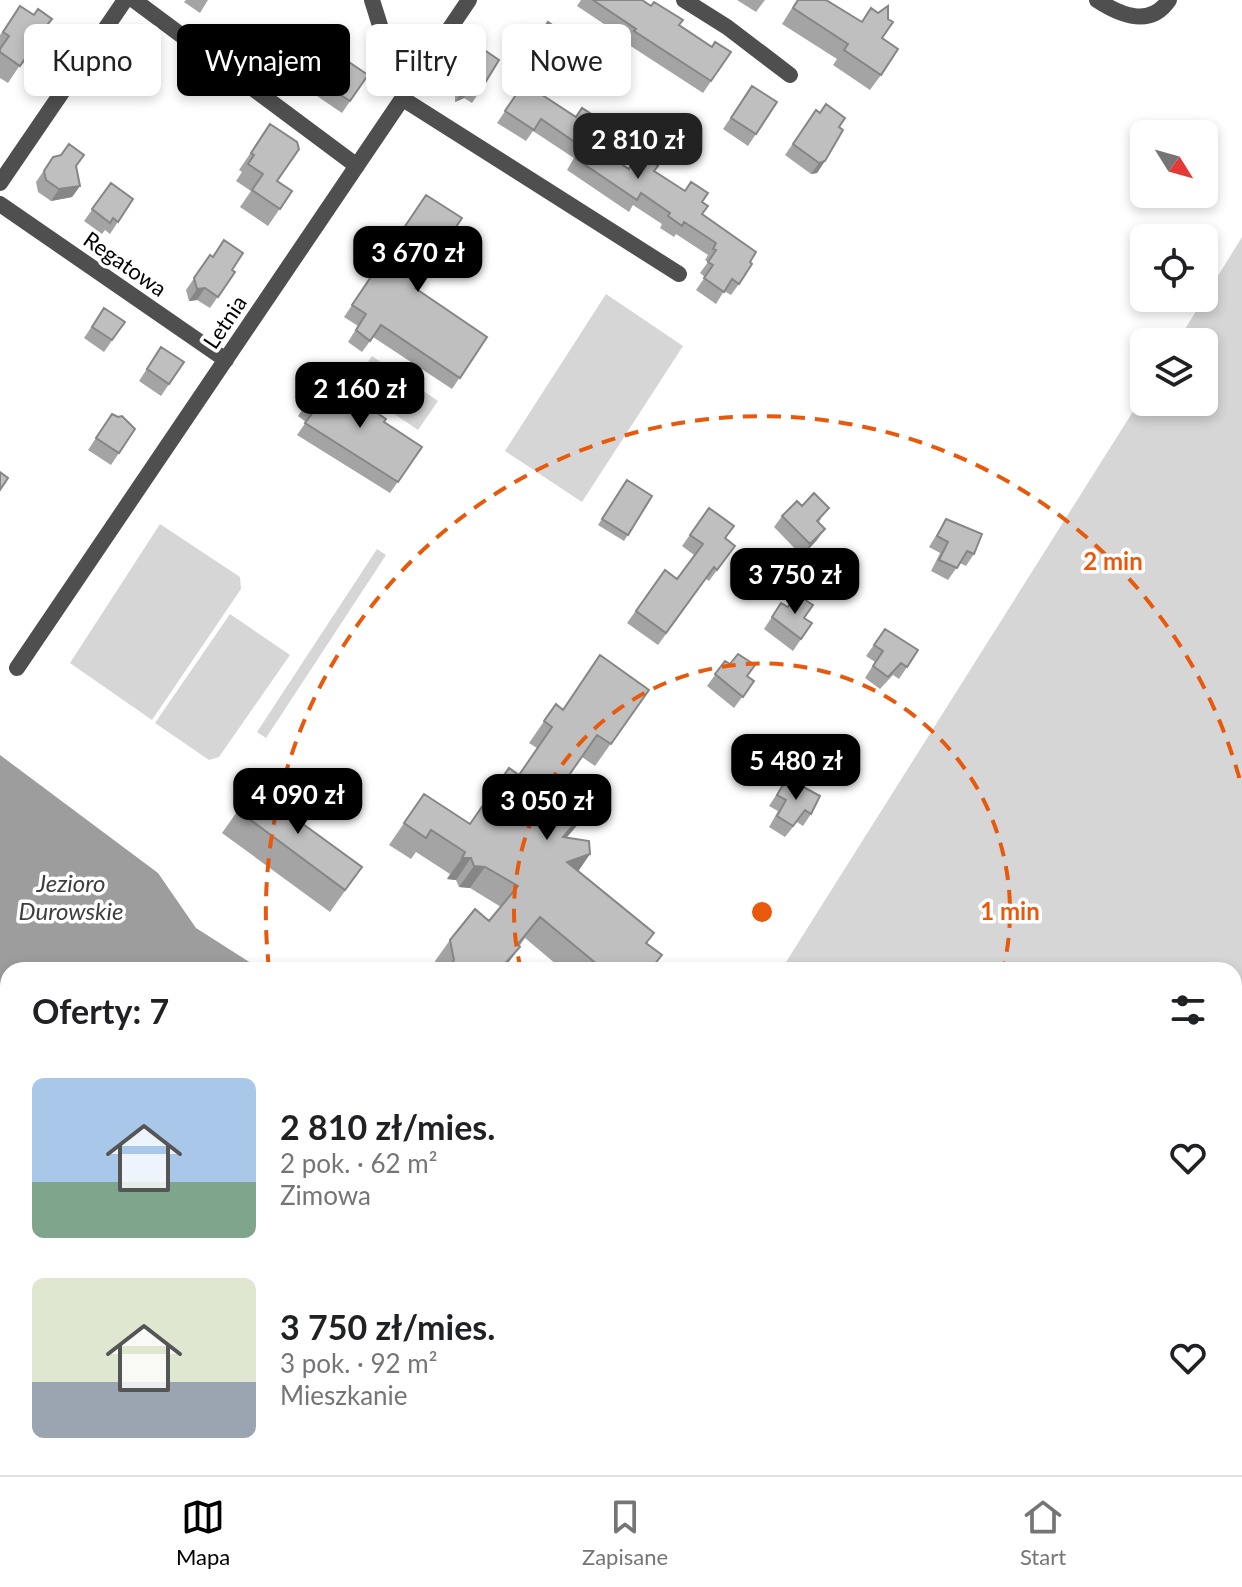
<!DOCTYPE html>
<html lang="pl">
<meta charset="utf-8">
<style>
body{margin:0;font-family:Lato,sans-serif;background:#f6f6f6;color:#202124;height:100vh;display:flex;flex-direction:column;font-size:30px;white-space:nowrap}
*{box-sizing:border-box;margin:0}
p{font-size:26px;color:#757577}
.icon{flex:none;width:44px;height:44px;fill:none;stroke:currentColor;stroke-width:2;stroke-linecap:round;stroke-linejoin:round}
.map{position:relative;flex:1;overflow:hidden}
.drawer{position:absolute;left:0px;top:962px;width:1242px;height:514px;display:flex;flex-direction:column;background:#fff;border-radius:24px 24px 0 0;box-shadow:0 4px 12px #0003}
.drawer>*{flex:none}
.hud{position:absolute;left:24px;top:24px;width:800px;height:72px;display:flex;gap:16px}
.needle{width:52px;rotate:127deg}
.controls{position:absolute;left:1130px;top:120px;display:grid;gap:16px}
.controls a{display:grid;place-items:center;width:88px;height:88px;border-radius:12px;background:#fff;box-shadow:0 4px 12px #0003;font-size:40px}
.price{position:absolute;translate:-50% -68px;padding:0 18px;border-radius:16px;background:#000;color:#fff;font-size:26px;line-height:52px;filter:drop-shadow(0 2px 4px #0008)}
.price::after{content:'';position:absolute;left:50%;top:48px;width:24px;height:18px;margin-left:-12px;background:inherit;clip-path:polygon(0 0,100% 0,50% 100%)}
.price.on{background:#222;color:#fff}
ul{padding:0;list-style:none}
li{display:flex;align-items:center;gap:24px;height:200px;padding:0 32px}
li span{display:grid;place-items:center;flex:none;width:224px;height:160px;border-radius:12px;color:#555}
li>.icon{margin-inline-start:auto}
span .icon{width:96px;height:96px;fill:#fffc;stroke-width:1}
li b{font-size:34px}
h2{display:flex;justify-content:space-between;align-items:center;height:96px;padding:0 32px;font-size:34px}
.chip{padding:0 28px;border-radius:12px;background:#fff;box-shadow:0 4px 12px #0003;font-size:28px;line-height:72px}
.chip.on{background:#000;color:#fff}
.tab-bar{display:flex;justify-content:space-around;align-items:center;height:112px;border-top:2px solid #e0e0e0;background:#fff;font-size:22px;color:#757577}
.tab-bar a{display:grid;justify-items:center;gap:4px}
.tab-bar .on{color:#000}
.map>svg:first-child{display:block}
.green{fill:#d6d6d6}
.water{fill:#9d9d9d}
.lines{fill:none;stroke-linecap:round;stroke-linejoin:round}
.minor{stroke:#4f4f4f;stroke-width:16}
.wall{fill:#a4a4a4}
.shaded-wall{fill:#868686}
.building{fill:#bfbfbf;stroke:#868686;stroke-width:2}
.ring{fill:none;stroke:#e8590c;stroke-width:4;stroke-dasharray:14 10}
.labels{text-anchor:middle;stroke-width:7;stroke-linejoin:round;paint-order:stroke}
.street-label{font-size:22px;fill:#000;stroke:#fff}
.water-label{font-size:24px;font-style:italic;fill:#3e3e3e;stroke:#fff}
.centre{fill:#e8590c;stroke:#fff;stroke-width:4}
.ring-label{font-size:24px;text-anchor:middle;font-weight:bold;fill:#e8590c;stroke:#fff;stroke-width:7;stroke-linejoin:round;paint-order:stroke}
</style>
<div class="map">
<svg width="1242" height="1475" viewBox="0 0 1242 1475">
<rect width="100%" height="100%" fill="#fff"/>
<!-- green -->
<path class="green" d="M1242,237V1475H1188L1176,1468H1234V970H781L1144,394V402H1204V342H1177Z
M606,294L683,346L582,502L505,451Z
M372,356L438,401L418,430L352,385Z
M160,524L240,577L241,589L152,720L70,663Z
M377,549L386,555L266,738L257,732Z
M230,614L290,655L219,757L209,760L155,723Z"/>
<!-- water -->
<path class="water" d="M0,755L158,873L196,928L262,970H8V1468H1109L1117,1475H0Z"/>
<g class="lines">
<!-- minor -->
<path class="minor" d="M134,0L357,166
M372,0L382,32L426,65
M684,0L727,27L790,75
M1097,0C1120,15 1150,28 1169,0
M403,99L679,274
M0,183L125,0
M0,204L226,360
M17,668L469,0"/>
</g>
<!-- wall -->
<path class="wall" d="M186,0H208L200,13L184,2Z
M581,0H642L712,47L731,52L703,93L626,43L628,40L577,6Z
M737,0H765L756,12Z
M797,0H826L882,38L881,75L870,90L833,65L837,59L782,24Z
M20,6L60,33L34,71L22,62L8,83L0,78V35Z
M548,22L566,34L551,54L534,42Z
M285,31L309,48L288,78L264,62Z
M477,45L480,91L472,103L464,98L455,102V92L448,87Z
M340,56L368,75L342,113L314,94Z
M524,83L597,148L629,168L654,171L702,202V214L750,262L739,284L731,295L724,291L716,304L696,290L705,277L700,273L708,262L705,260L708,255L676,234L674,237L660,228L662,224L633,205L629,212L567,170L574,158L533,131L526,141L497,123Z
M752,86L777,102L748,146L723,129Z
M816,110L825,161L817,173L811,174L785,155Z
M270,124L277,181L292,191L268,226L240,207L251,191L236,181L242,172L239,170Z
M53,157L76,166L80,186L72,197L51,201L38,192L36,182Z
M111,183L133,199L110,234L105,230L102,234L84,221Z
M426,195L415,288L487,337L452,389L373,337L362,352L348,342L358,326L344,317Z
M224,240L232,270L235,272L210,308L197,300L189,301L186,290L210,255L212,257Z
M104,308L125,322L104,352L84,338Z
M161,347L184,362L161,396L139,381Z
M324,377L384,422L422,447L390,493L297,435L306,422L298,416Z
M112,414L135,429L111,465L88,450Z
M627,480L652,496L624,541L598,525Z
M802,506L821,519L818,523L817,540L802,556L774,527L782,516Z
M709,508L725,539L735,546L709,581L706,579L658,645L627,623L665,570L677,579L694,555L682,546Z
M946,519L974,554L966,566L960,563L948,580L931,571L940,553L929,547Z
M781,603L812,623L793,651L764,629Z
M885,629L907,667L899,679L893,675L880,689L865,678L875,662L866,656Z
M725,661L754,681L734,708L707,686Z
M649,690L595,766L582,757L558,791L595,800L580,822L566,838L590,854L578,871L654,933L647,943L662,955L655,965V970H563L525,938L503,970H437L435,961L450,940L489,921L501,907L470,888L459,887L456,880L447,879L450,874L416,852L411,859L389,845L424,794L470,824L519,775L537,748L529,743L556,704L563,709Z
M787,778L811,814L803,826L797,822L785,837L769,827L778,811L769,806Z
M258,782L292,816L362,867L330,912L222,833Z"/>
<!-- shaded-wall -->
<path class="shaded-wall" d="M472,86L464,98L455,102L463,91Z
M825,161L817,173L811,174L819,163Z
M80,186L72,197L51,201L59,189Z
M205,288L197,300L189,301L197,289Z
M825,529L817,540L802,556L810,544Z
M595,800L580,822L548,859L563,837Z
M590,854L575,876L567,862Z
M462,858H471L456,880L447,879Z
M474,866L485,867L470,888L459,887Z
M540,917L503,965L520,947L503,970H499Z"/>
<!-- building -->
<path class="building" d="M593,0H642L651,6L654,2L683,20L679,25L712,47L715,42L731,52L711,81L634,31L636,29Z
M798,0H826L862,22L871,8L878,13L888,6V19L893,22L882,38L898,49L881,75L844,50L848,44L793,8Z
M20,6L34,15L38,9L52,19L47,25L60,33L46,54L34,45L20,66L0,52V49L9,36L3,32Z
M548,22L566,34L555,49L538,37Z
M285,31L309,48L296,67L272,50Z
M477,45L499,60L480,91L472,86L463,91V80L456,75Z
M340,56L368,75L350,101L322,83Z
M524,83L576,117L582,108L611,127L597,148L629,169L639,153L658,166L654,171L685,191L691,182L708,193L702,202L708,206L702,214L756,252L750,262L752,264L739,284L732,279L724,292L704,278L713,265L708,262L716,250L713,249L716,243L684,222L682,226L668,216L670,213L641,193L637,200L575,158L582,147L541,119L534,130L505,111Z
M752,86L777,102L756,134L731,118Z
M826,104L845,118L839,127L843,130L825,161L819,163L793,144L816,110L820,113Z
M270,124L297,142L299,149L277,181L292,191L280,209L252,190L263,174L248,164L254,155L251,153Z
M69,144L84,155L76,166L80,186L59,189L46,180L44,171L53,157L61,155Z
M111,183L133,199L118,222L113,218L110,223L92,209Z
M426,195L462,218L415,288L487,337L460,378L381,325L370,341L356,330L366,314L352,305Z
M224,240L243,253L232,270L235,272L218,297L205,288L197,289L194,278L210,255L213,257Z
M104,308L125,322L112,340L92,327Z
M161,347L184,362L169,384L147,369Z
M324,377L386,419L384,422L422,447L398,482L305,423L314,411L306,405Z
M112,414L118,417L122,416L135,429L119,453L96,438Z
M0,472L8,478L0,490Z
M627,480L652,496L628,535L602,519Z
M814,493L829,508L817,521L825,529L810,544L782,516L797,501L802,506Z
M709,508L734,526L725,538L735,546L717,570L714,567L666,633L636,611L665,570L677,579L703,544L690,535Z
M946,519L982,534L974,554L967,551L957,568L939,560L948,542L937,536Z
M796,594L813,605L804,618L812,623L801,639L772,617L781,603L788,607Z
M885,629L918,650L907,667L901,663L888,677L873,666L883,651L874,645Z
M738,654L755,665L747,676L754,681L743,697L715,674L725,661L730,664Z
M600,655L649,690L611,744L597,735L558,791L589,790L594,794L595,800L563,837L589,841L590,854L567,862L654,933L646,943L662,955L654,965L657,967L655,970H604L540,917L518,944L520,947L499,970H446L454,960L450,940L475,909L489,921L518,886L485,867L474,866L471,858H462L465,852L431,830L426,838L404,823L424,794L470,824L509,768L519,775L552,727L544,721L556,704L563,710Z
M787,778L820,796L811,814L805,810L793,826L777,816L786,800L777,795Z
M258,782L296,810L292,816L362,867L345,890L237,810Z"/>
<!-- distance rings -->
<g class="ring">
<path d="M521 970A248 248 0 1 1 1003 970"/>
<path d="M269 968A496 496 0 0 1 1241 784"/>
</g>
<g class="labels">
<!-- street labels -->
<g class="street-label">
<text transform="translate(125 264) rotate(35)" y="8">Regatowa</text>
<text transform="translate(225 322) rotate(-56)" y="8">Letnia</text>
</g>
<!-- water labels -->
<g class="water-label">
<text x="71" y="892">Jezioro<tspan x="71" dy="28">Durowskie</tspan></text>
</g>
</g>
<circle cx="762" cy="912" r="12" class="centre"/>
<g class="ring-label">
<text x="1113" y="570">2 min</text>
<text x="1010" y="920">1 min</text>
</g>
</svg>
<div class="controls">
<a><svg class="needle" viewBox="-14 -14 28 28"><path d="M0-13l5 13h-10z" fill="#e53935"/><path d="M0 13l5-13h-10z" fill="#757577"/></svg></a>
<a><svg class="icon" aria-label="locate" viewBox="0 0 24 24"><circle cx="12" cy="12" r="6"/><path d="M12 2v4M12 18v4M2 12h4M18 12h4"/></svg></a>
<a><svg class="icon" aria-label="layers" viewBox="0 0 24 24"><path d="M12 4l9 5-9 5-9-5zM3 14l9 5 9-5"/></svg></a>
</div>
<b class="price on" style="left:638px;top:181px">2 810 zł</b>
<b class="price" style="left:418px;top:294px">3 670 zł</b>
<b class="price" style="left:360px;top:430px">2 160 zł</b>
<b class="price" style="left:795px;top:616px">3 750 zł</b>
<b class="price" style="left:796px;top:802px">5 480 zł</b>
<b class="price" style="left:298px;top:836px">4 090 zł</b>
<b class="price" style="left:547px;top:842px">3 050 zł</b>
<div class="hud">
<a class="chip">Kupno</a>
<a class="chip on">Wynajem</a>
<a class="chip">Filtry</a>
<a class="chip">Nowe</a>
</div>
<section class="drawer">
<h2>Oferty: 7<svg class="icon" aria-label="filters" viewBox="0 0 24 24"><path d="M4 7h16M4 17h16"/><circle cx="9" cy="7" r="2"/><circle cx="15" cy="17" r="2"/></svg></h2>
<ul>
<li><span style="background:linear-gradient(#a9c7e8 65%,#7fa58c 0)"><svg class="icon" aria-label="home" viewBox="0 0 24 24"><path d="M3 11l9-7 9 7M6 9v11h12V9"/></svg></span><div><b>2 810 zł/mies.</b><p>2 pok. · 62 m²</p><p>Zimowa</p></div><svg class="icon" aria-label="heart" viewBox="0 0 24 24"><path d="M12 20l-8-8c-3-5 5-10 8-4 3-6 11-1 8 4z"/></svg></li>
<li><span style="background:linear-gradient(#dfe7d0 65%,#9aa5b1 0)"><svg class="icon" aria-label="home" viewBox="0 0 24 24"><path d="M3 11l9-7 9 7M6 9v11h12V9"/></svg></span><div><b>3 750 zł/mies.</b><p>3 pok. · 92 m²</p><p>Mieszkanie</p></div><svg class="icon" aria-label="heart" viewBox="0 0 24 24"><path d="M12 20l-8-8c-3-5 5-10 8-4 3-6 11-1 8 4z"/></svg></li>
</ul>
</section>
</div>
<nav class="tab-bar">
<a class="on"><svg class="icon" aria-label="map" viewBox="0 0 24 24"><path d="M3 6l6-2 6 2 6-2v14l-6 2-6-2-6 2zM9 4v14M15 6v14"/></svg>Mapa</a>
<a><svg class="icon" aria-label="saved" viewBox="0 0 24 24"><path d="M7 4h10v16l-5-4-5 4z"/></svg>Zapisane</a>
<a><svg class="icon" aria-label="home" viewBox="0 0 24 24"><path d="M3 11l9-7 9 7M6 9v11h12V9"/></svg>Start</a>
</nav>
